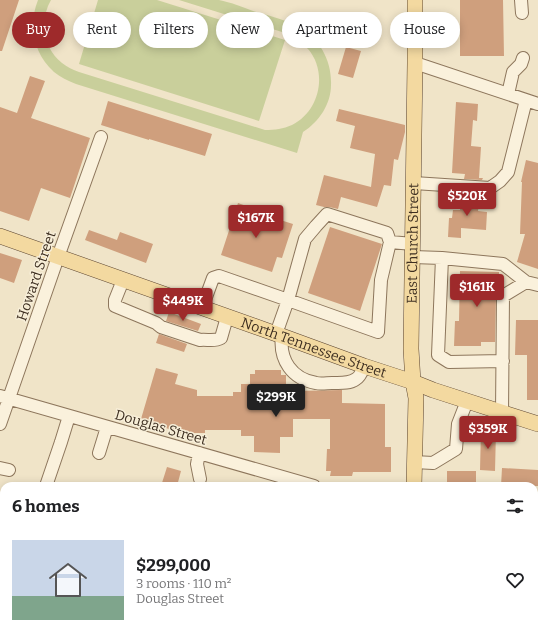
<!DOCTYPE html>
<meta charset="utf-8">
<style>
body{margin:0;font-family:Bitter,serif;background:#f6f6f6;color:#202124;height:100vh;display:flex;flex-direction:column;font-size:15px;white-space:nowrap}
*{box-sizing:border-box;margin:0}
p{font-size:13px;color:#757577}
.icon{flex:none;width:22px;height:22px;fill:none;stroke:currentColor;stroke-width:2;stroke-linecap:round;stroke-linejoin:round}
.map{position:relative;flex:1;overflow:hidden}
.sheet{position:absolute;left:0px;top:482px;width:538px;height:156px;display:flex;flex-direction:column;background:#fff;border-radius:12px 12px 0 0;box-shadow:0 2px 10px #0003}
.sheet>*{flex:none}
.hud{position:absolute;left:12px;top:12px;width:514px;height:36px;display:flex;gap:8px}
.price{position:absolute;translate:-50% -34px;padding:0 9px;border-radius:4px;background:#9e2a2b;color:#fff;font-size:13px;line-height:26px;filter:drop-shadow(0 1px 2px #0008)}
.price::after{content:'';position:absolute;left:50%;top:24px;width:12px;height:9px;margin-left:-6px;background:inherit;clip-path:polygon(0 0,100% 0,50% 100%)}
.price.on{background:#222;color:#fff}
ul{padding:0;list-style:none}
li{display:flex;align-items:center;gap:12px;height:100px;padding:0 12px}
li span{display:grid;place-items:center;flex:none;width:112px;height:80px;border-radius:0px;color:#555}
li>.icon{margin-inline-start:auto}
span .icon{width:48px;height:48px;fill:#fffc;stroke-width:1}
li b{font-size:17px}
h2{display:flex;justify-content:space-between;align-items:center;height:48px;padding:0 12px;font-size:17px}
.pill{padding:0 14px;border-radius:18px;background:#fff;box-shadow:0 2px 10px #0003;font-size:14px;line-height:36px}
.pill.on{background:#9e2a2b;color:#fff}
.map>svg:first-child{display:block}
.green{fill:#c9cf9b}
.building{fill:#cf9f7d}
.lines{fill:none;stroke-linecap:round;stroke-linejoin:round}
.minor-casing{stroke:#8d765c;stroke-width:14}
.major-casing{stroke:#5b4430;stroke-width:16}
.minor{stroke:#faf1dc;stroke-width:12}
.major{stroke:#f3d9a0;stroke-width:15}
.labels{text-anchor:middle;stroke-width:3;stroke-linejoin:round;paint-order:stroke}
.street-label{font-size:14px;fill:#3d2e20;stroke:#f7eed8}
</style>
<div class="map">
<svg width="538" height="638" viewBox="0 0 538 638">
<rect width="100%" height="100%" fill="#f0e4c8"/>
<!-- green -->
<path class="green" d="M38,0H51C39,21 43,48 62,63C67,67 73,70 79,72L265,130C275,130 283,129 292,125C320,111 328,72 308,49C300,41 292,36 282,32L179,0C188,0 197,0 207,0C210,0 215,0 219,0C230,2 245,8 256,12C271,16 286,20 299,27C320,39 332,61 331,85C331,104 319,122 303,132L297,153L76,84C68,81 60,77 54,72C33,53 28,25 38,0Z
M98,0H157L285,40L259,121L79,64Z
M66,634H144L160,636V638H64Z"/>
<!-- building -->
<path class="building" d="M0,0H19L2,51H0Z
M460,0H503L504,56H460Z
M346,47L361,51L353,78L338,74Z
M30,76L45,81L31,118L90,138L70,198L41,188L29,221L0,211V107L17,113Z
M108,101L212,134L205,156L149,139V140L101,125Z
M456,102L478,104L477,121L473,120L471,146L481,147L479,178H483L482,180L464,179L465,174L452,173Z
M339,109L405,125V132L398,160L394,159L391,186L384,185L377,207L341,197L338,209L329,207H324L316,205L324,175L371,187L375,154L350,148L355,126L336,121Z
M526,160L538,163V269L517,262L525,234H520L522,182H521Z
M462,194L480,195L478,211L487,212L486,230L461,228V238L448,237L449,218H452L453,210H460Z
M238,203L249,207L248,210L293,224L282,258L277,257L272,272L221,255Z
M330,227L382,244L360,311L308,293Z
M89,230L117,240L120,232L153,244L146,263L85,240Z
M0,253L22,260L14,283L0,278Z
M460,271L499,272V290L496,293V296L495,342H481V346H454L455,321H459Z
M169,312L201,324L198,331L166,321Z
M516,320H538V400H527V355H515Z
M159,334L187,344L184,352L156,343Z
M156,368L178,374L175,384L197,390V396H233V392H241V384H250V374H255V370H281V375H286V385H294V391L342,390V403L385,404V447H391V472H353L352,476H330L331,471H326L327,449H330V419H293V437H280V453L254,452V436H241V430H205V433H180L141,419Z
M481,430L496,431L495,471L480,470Z
M167,467L181,471L177,486H161Z
M502,468L538,470V486H501Z
M447,471H476V486H452V482H447Z"/>
<g class="lines">
<defs>
<path id="minor" d="M521,0L522,13
M415,63L538,104
M508,94L513,72L521,64L523,58
M414,183L490,188L500,181L508,172L526,100
M413,257L442,258
M123,280L115,300V306L156,323L161,327L200,340C207,339 214,342 221,338L227,317
M202,308L213,278L219,276L288,300L305,239L316,226L327,214L387,233L390,242
M276,334L288,300L378,332L381,280L390,242L413,244
M282,336C279,360 292,379 316,383C321,384 327,383 332,383C340,383 349,384 356,379C361,376 362,371 364,366
M503,361L449,362L438,355L442,258L503,264L526,282L538,285
M0,396L314,486
M502,412L503,296L526,282
M0,424L58,257L101,137
M99,453L107,427
M199,453L197,464L200,479
M414,462L433,463L456,449L458,424L467,401
M0,468L9,470
M46,486L61,442L69,416
M534,606H538
M0,616H4
M324,634V638
M49,638L50,634
M291,638V634
M488,638V634"/>
<g id="major">
<path id="s1" d="M0,236L282,336L364,366L413,382L433,390L538,424"/>
<path id="s2" d="M414,486L416,398L413,382L411,349L415,63V0"/>
<path d="M411,638V634"/>
</g>
</defs>
<!-- minor casing -->
<use href="#minor" class="minor-casing"/>
<!-- major casing -->
<use href="#major" class="major-casing"/>
<!-- minor -->
<use href="#minor" class="minor"/>
<!-- major -->
<use href="#major" class="major"/>
</g>
<g class="labels">
<!-- street labels -->
<g class="street-label">
<text dy="5" stroke="none"><textPath href="#s2" startOffset="243">East Church Street</textPath></text>
<text transform="translate(36 276) rotate(-71)" y="5">Howard Street</text>
<text dy="5" stroke="none"><textPath href="#s1" startOffset="333">North Tennessee Street</textPath></text>
<text transform="translate(161 427) rotate(16)" y="5">Douglas Street</text>
</g>
</g>
</svg>
<b class="price" style="left:467px;top:217px">$520K</b>
<b class="price" style="left:256px;top:239px">$167K</b>
<b class="price" style="left:477px;top:308px">$161K</b>
<b class="price" style="left:183px;top:322px">$449K</b>
<b class="price on" style="left:276px;top:418px">$299K</b>
<b class="price" style="left:488px;top:450px">$359K</b>
<div class="hud">
<a class="pill on">Buy</a>
<a class="pill">Rent</a>
<a class="pill">Filters</a>
<a class="pill">New</a>
<a class="pill">Apartment</a>
<a class="pill">House</a>
</div>
<section class="sheet">
<h2>6 homes<svg class="icon" aria-label="filters" viewBox="0 0 24 24"><path d="M4 7h16M4 17h16"/><circle cx="9" cy="7" r="2"/><circle cx="15" cy="17" r="2"/></svg></h2>
<ul>
<li><span style="background:linear-gradient(#c9d6e8 70%,#7fa58c 0)"><svg class="icon" aria-label="home" viewBox="0 0 24 24"><path d="M3 11l9-7 9 7M6 9v11h12V9"/></svg></span><div><b>$299,000</b><p>3 rooms · 110 m²</p><p>Douglas Street</p></div><svg class="icon" aria-label="heart" viewBox="0 0 24 24"><path d="M12 20l-8-8c-3-5 5-10 8-4 3-6 11-1 8 4z"/></svg></li>
</ul>
</section>
</div>
